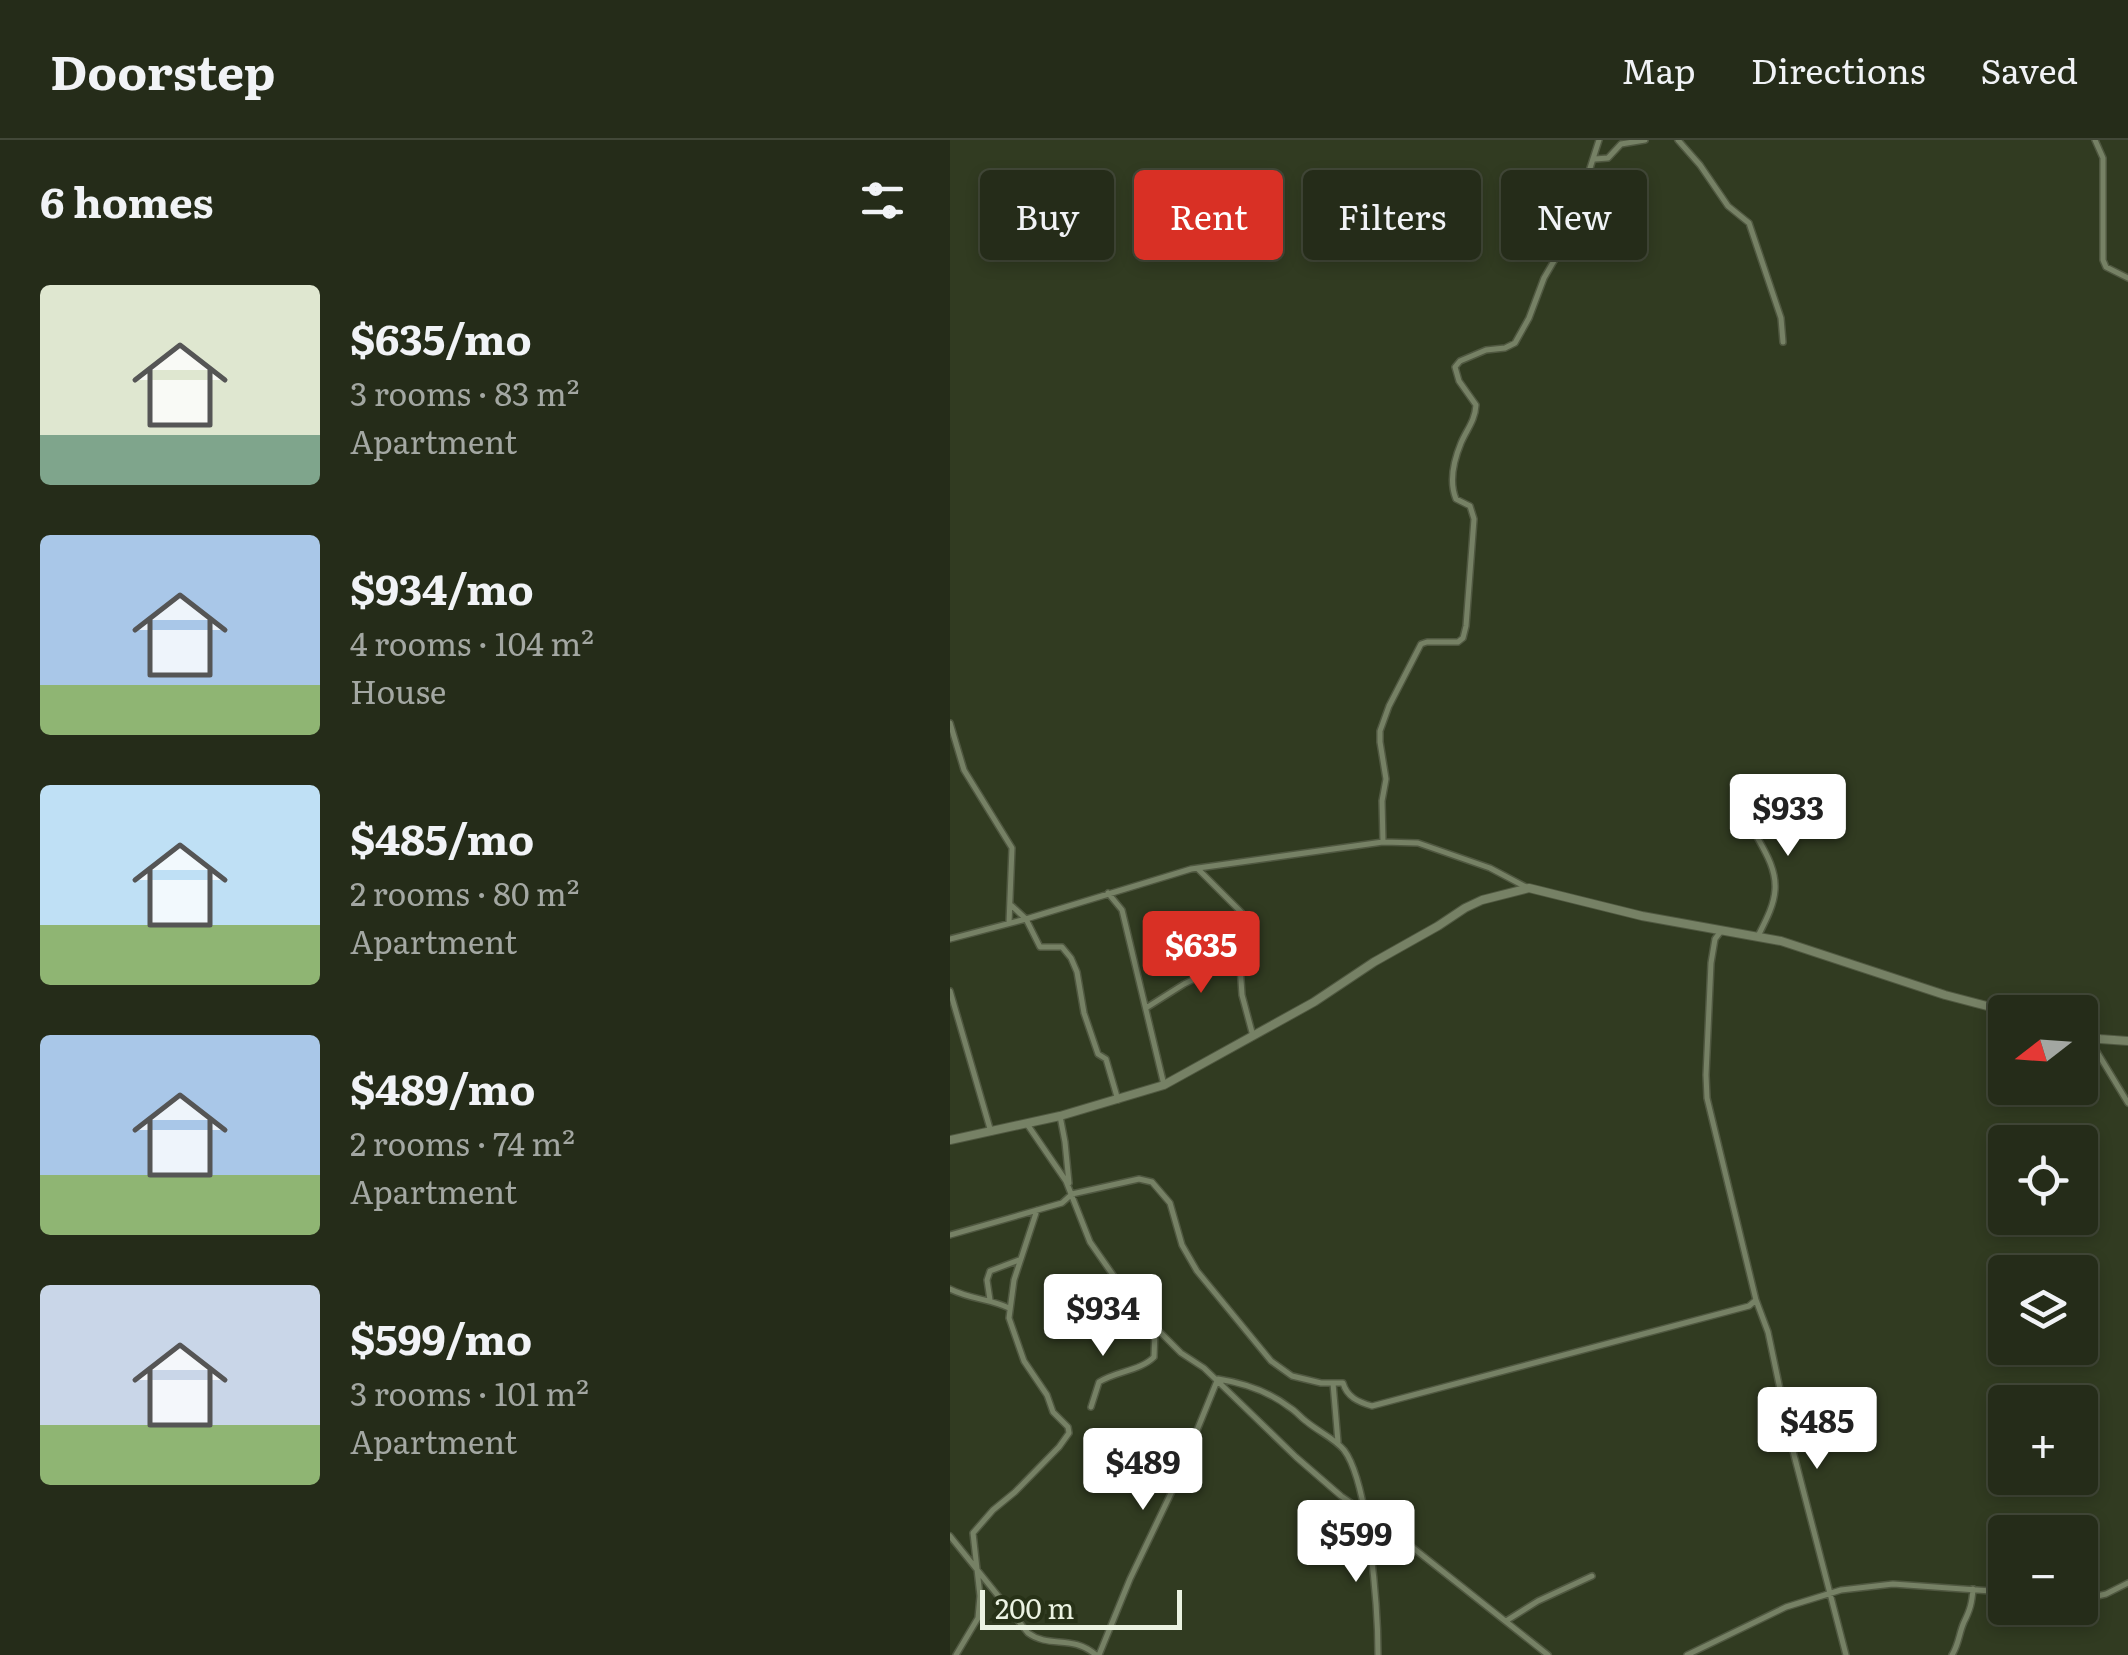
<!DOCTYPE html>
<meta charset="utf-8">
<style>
body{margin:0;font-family:Literata,serif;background:#2d3422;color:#f1f3f6;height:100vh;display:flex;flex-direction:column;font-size:38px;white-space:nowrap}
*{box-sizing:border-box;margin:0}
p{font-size:32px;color:#a3a7a2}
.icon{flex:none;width:55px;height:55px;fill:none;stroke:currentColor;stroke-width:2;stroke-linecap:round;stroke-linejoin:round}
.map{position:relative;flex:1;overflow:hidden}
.drawer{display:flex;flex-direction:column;background:#252c19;width:950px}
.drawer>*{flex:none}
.banner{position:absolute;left:30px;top:30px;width:950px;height:90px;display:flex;gap:20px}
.needle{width:65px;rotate:253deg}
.buttons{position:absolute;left:1038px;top:855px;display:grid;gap:20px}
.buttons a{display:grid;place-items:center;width:110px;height:110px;border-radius:10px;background:#252c19;box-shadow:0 5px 15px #0003,0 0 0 2px #424838;font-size:50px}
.scale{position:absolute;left:30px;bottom:25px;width:202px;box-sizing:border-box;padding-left:10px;border:5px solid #ebf2e2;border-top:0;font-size:28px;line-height:35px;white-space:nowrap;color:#ebf2e2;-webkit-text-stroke:8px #273117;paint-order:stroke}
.price{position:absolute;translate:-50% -85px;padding:0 22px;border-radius:10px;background:#fff;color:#222;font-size:32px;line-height:65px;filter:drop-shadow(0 2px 5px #0008)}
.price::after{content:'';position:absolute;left:50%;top:60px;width:30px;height:22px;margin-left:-15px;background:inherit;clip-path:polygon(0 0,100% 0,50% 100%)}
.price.current{background:#d93025;color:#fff}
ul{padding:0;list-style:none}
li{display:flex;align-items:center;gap:30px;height:250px;padding:0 40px}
li span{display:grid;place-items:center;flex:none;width:280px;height:200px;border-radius:10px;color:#555}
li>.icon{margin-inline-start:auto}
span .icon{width:120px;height:120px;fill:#fffc;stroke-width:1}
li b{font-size:42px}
h2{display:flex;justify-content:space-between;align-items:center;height:120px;padding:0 40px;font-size:42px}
.chip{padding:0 35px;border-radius:10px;background:#252c19;box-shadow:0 5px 15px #0003,0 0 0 2px #424838;font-size:35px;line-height:90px}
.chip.current{background:#d93025;color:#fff}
header{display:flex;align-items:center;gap:60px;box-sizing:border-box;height:140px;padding:0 50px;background:#252c19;border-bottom:2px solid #424838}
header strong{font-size:48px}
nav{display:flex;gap:55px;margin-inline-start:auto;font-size:35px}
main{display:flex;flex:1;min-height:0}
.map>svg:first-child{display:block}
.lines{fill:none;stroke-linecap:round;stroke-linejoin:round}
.minor-casing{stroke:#505841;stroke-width:8}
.tertiary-casing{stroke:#505841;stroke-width:10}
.minor{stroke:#768165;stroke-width:5}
.tertiary{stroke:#768165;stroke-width:8}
</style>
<header>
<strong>Doorstep</strong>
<nav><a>Map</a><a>Directions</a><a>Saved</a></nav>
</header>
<main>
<section class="drawer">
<h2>6 homes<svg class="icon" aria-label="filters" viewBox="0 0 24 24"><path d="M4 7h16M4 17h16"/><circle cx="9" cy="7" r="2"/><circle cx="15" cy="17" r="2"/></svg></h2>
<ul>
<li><span style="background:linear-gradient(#dfe7d0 75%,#7fa58c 0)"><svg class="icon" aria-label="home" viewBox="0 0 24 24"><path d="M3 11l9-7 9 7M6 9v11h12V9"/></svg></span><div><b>$635/mo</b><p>3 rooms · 83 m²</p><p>Apartment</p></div></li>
<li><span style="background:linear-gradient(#a9c7e8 75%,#8fb573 0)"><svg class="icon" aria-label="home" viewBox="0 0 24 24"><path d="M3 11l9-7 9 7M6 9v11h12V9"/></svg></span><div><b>$934/mo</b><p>4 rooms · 104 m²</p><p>House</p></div></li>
<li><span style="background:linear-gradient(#bfe0f5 70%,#8fb573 0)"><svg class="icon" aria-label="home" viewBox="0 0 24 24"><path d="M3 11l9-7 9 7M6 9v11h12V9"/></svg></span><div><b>$485/mo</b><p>2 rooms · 80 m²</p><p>Apartment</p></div></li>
<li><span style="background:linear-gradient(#a9c7e8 70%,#8fb573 0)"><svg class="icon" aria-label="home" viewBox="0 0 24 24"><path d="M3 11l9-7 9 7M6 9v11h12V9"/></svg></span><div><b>$489/mo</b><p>2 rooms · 74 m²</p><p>Apartment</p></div></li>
<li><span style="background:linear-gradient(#c9d6e8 70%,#8fb573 0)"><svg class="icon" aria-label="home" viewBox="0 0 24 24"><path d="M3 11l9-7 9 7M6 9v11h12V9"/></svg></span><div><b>$599/mo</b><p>3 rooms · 101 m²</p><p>Apartment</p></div></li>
</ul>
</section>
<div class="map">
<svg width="1178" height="1515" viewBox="0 0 1178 1515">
<rect width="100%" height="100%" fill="#313b21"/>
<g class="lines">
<defs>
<path id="minor" d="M728,0L750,25L778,66L799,83L831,178L833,202
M1145,0L1153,18V120L1156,127L1178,138
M645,19L658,18L671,4L695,0
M0,583L14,630L62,708L59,783
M783,644C788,657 793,670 799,682C809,703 827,725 825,750C824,766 815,782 808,796
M433,702L432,661L436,639L430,602V591L439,566L471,504L477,502H508L513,498L516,486L524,379L520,366L506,359C499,342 504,320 511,303C517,289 525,281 526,265L509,241L505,227L510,221L536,210L555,208L565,203L579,178L594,138L618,97L649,0
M248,729L292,773L294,795L290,825L292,855L303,896
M158,753L172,770L214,945
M62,766L76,779L90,807H112L121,818L127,832L134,873L148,914L156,919L168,960
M0,799L76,779L241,729L433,702L468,703L540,728L576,747
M0,851L41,992
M196,868L234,844L290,817
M1138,897L1178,963
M110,976L115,1002L119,1043
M77,984L116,1041L140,1102L170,1145L205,1187L231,1213L254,1228L346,1317L391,1356L438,1388L598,1515
M0,1095L112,1063L122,1054L189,1039L202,1042L220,1063L232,1105L247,1131L321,1221L342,1236L371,1243H393C397,1257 408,1262 422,1266L799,1166L806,1160L757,958L756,935L761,823L765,799L771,791
M0,1149C22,1160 38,1158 59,1168
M40,1160L37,1140L40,1131L69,1120
M806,1160L818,1192L843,1311L896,1515
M268,1239C294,1243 318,1251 339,1267C346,1271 351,1278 357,1282C369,1292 384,1298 394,1310C419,1343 428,1471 428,1515
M383,1243L388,1302
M141,1267L149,1242C166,1231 190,1231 204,1217L205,1190
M0,1396L78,1493C100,1509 122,1494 146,1515
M1130,1460L1156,1454L1178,1443
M556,1481L588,1461L642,1436
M6,1515L28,1478L30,1456L23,1393L43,1370L65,1352L109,1307L119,1293L118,1287L103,1272L97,1255L74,1221L59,1178L64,1140L87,1070
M149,1515L180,1439L224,1347L267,1241
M737,1515L836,1467L891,1450L943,1444L1055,1452
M1002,1515C1009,1504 1009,1493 1014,1482C1020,1470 1022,1463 1023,1449"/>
<path id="tertiary" d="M1130,894L1150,899L1178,901
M0,1000L110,976L214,945L364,862L424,822L488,786L515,768L532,760L579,748L692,776L831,801L995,855L1060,872"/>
</defs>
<!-- minor casing -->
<use href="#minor" class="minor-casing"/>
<!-- tertiary casing -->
<use href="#tertiary" class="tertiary-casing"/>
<!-- minor -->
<use href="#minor" class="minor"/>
<!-- tertiary -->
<use href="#tertiary" class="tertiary"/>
</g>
</svg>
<div class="buttons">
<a><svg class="needle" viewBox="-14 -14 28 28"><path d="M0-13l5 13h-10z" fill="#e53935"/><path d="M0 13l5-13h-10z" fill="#a3a7a2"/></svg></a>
<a><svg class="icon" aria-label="locate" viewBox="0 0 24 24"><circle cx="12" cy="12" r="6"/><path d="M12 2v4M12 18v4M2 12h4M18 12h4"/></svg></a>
<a><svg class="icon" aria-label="layers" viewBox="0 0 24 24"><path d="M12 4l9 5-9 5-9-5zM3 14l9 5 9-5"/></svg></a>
<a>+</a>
<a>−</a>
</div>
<div class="scale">200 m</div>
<b class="price" style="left:838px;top:719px">$933</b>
<b class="price current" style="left:251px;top:856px">$635</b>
<b class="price" style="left:153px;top:1219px">$934</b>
<b class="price" style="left:867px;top:1332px">$485</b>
<b class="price" style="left:193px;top:1373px">$489</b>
<b class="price" style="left:406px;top:1445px">$599</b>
<div class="banner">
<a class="chip">Buy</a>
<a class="chip current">Rent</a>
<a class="chip">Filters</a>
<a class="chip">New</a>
</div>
</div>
</main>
